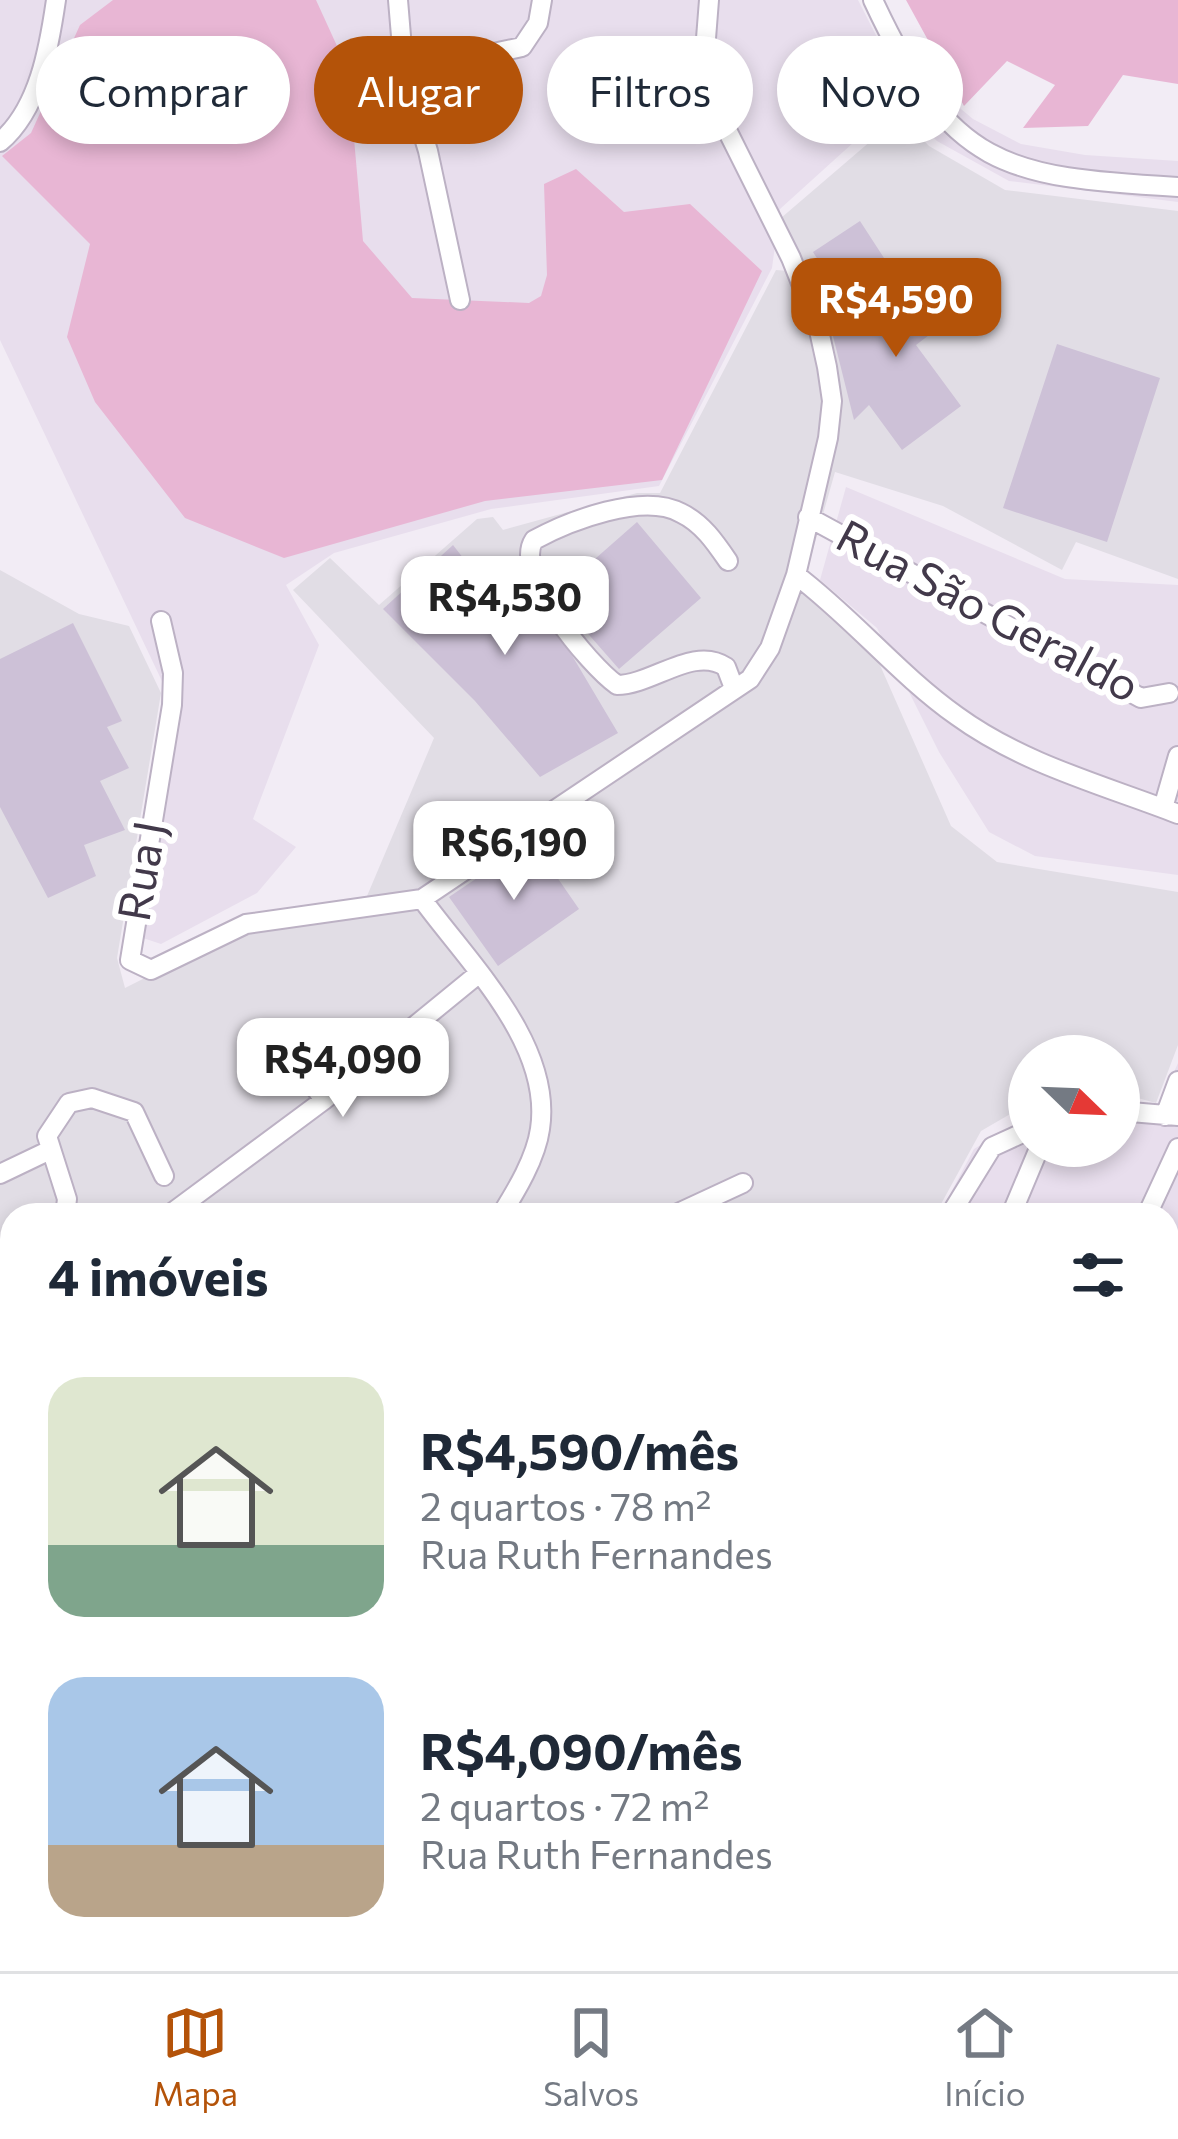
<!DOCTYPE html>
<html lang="pt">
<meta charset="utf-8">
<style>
body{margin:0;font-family:Commissioner,sans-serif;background:#f6f6f7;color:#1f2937;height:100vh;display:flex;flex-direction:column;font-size:45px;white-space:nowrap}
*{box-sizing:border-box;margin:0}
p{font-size:39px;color:#747a83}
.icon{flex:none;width:66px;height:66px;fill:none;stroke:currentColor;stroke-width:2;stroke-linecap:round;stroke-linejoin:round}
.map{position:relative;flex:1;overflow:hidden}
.side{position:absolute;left:0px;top:1203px;width:1179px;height:768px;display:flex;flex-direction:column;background:#fff;border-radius:36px 36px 0 0;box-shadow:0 6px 18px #0003}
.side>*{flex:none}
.hud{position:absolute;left:36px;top:36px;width:1107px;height:108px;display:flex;gap:24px}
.needle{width:78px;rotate:113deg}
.buttons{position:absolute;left:1008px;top:1035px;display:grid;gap:24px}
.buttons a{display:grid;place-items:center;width:132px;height:132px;border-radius:50%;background:#fff;box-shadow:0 6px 18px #0003;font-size:60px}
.price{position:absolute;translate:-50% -102px;padding:0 27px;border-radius:24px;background:#fff;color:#222;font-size:39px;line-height:78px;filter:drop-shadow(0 3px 6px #0008)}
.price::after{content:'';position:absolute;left:50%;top:72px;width:36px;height:27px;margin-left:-18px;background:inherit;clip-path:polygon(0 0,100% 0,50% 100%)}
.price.on{background:#b45309;color:#fff}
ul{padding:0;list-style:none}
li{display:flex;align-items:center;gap:36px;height:300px;padding:0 48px}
li span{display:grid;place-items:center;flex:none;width:336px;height:240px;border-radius:36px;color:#555}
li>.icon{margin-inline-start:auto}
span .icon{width:144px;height:144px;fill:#fffc;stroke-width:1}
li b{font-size:51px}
h2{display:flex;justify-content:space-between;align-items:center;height:144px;padding:0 48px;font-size:51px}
.tag{padding:0 42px;border-radius:54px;background:#fff;box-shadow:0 6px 18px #0003;font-size:42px;line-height:108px}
.tag.on{background:#b45309;color:#fff}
.tabs{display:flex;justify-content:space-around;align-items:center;height:168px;border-top:3px solid #e0e1e3;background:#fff;font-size:33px;color:#747a83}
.tabs a{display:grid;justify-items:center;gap:6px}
.tabs .on{color:#b45309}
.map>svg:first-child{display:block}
.residential{fill:#e8deed}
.industrial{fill:#e1dde5}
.green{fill:#e8b6d4}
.building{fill:#cdc1d7}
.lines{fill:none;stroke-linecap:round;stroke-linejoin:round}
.minor-casing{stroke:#bcb1c4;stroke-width:22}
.major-casing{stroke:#b86de2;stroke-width:28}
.highway-casing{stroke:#9940db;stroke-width:32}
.minor{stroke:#fff;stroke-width:18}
.major{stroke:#dc9efc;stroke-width:24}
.highway{stroke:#c571fb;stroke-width:27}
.labels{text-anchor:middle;stroke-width:12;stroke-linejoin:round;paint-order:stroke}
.street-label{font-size:45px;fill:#42394a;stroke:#fff}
</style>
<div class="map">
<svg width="1178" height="1971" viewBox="0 0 1178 1971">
<rect width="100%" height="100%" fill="#f2ecf5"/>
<!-- residential -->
<path class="residential" d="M0,0H858L910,102L931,84L973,119L1021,144L1085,155L1178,161V202L1009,181L937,141L896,104L780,209L772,268L659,486L491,509L334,553L286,585L319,645L253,819L296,847L257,893L161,944L137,936L179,717L0,340Z
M846,487L1065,579L1178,585V875L1035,856L989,832L939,752L877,628L820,580Z
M1178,1063V1971H225L215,1959H1167V1215H939L974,1149L1029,1115V1146H1119V1102L1157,1110Z"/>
<!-- industrial -->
<path class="industrial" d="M900,116L929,146L1005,190L1178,211V579L1076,542L1062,570L943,506L835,472L803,585L872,647L951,826L997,862L1178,892V1045L1156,1103L1119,1093V1056H1029V1103L981,1131L935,1215H760L748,1203L737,1215H12V1429L0,1424V570L79,614L129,626L161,693L117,958L125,988L222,939L300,924L289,909L367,896L434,738L293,590L330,558L379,605L477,519L493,517L503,530L637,493H660L776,270L800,272L806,265L781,218Z"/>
<!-- green -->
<path class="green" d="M113,0H316L348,70L363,241L412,298L529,303L541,296L547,275L544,184L576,169L624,212L690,204L762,271L662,480L485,501L284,558L185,518L95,402L67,337L90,244L2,156L31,133L80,25Z
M906,0H1178V84L1123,75L1088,126L1023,128L1055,85L1007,61L964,106Z
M232,1959H527L535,1971H241Z"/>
<!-- building -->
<path class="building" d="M860,221L897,278L849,309L813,252Z
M918,268L954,316L916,345L961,406L902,450L869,405L854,420L832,332Z
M1057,344L1160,378L1107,542L1003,508Z
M637,522L701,598L619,669L554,595Z
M453,545L481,581L513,556L618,733L540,777L475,701L383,609Z
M73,623L122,721L107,727L129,768L100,781L125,830L84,845L96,876L48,898L0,807V659Z
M532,841L579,909L498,966L449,897Z
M12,1525V1588L0,1595V1532Z"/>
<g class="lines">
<defs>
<path id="minor" d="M398,0L404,72L428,151L460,300
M873,0C951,168 1003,177 1178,187
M404,72L522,47L538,23L542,0
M0,142C39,109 49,48 56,0
M808,517L1141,698L1169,693
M728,561C715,542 702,523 681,513C643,492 569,521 534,540C512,573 589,665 617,685C652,685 694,645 726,667L734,688
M796,575C853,618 899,675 957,716C1023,764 1103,785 1178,814
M161,621L173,673L172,705L130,960L151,970L246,924L422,899
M1163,808L1178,756
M278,1036L324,1100
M1119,1111L1178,1116
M1165,1116L1178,1081
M0,1174L48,1151
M65,1215L67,1199L47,1136L69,1103L92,1098L134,1112L164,1176
M169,1215L324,1100L477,975
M501,1215C516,1191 536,1158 540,1129C553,1044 468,962 422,899L750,679L770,648L796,575L828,438L832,401L827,367L818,326L791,258L713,102L704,64L709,0
M674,1215L743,1183
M950,1215L992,1147L1029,1130
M1011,1215L1040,1146
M1147,1215L1178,1148
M0,1293L12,1288
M0,1334L12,1326
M1167,1371L1178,1376
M0,1405L12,1412
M1167,1464L1178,1438
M0,1516L12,1510
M1167,1676L1178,1666
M1167,1940L1178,1937
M540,1959L551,1971
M951,1959L971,1971
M635,1971L642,1959
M784,1971L790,1959
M1023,1971L1027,1959
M1098,1971L1125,1959"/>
<path id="major" d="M0,1923L12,1940
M26,1959L34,1971"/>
<path id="highway" d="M0,1777L11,1797
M0,1841L12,1858
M84,1959L92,1971
M125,1959L133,1971"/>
</defs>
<!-- minor casing -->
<use href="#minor" class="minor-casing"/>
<!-- major casing -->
<use href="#major" class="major-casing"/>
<!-- highway casing -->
<use href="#highway" class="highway-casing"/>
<!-- minor -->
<use href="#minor" class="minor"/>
<!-- major -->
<use href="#major" class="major"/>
<!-- highway -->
<use href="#highway" class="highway"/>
</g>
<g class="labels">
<!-- street labels -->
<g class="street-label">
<text transform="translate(988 611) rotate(28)" y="16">Rua São Geraldo</text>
<text transform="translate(142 871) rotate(-80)" y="16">Rua J</text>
</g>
</g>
</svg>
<div class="buttons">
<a><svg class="needle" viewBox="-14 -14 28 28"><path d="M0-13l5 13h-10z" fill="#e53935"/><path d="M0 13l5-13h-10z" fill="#747a83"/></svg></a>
</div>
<b class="price on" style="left:896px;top:360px">R$4,590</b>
<b class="price" style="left:505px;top:658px">R$4,530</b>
<b class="price" style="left:514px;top:903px">R$6,190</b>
<b class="price" style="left:343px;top:1120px">R$4,090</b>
<div class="hud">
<a class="tag">Comprar</a>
<a class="tag on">Alugar</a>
<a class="tag">Filtros</a>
<a class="tag">Novo</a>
</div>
<section class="side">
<h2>4 imóveis<svg class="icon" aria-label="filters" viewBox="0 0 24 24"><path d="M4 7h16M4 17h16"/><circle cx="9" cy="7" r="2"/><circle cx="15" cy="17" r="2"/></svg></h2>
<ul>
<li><span style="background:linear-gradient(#dfe7d0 70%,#7fa58c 0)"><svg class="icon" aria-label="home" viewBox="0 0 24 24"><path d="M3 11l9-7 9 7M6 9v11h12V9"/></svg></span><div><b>R$4,590/mês</b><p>2 quartos · 78 m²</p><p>Rua Ruth Fernandes</p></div></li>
<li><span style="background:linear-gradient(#a9c7e8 70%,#b9a48a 0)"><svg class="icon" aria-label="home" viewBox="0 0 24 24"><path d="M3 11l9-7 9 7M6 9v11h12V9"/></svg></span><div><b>R$4,090/mês</b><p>2 quartos · 72 m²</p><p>Rua Ruth Fernandes</p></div></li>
</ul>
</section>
</div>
<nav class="tabs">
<a class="on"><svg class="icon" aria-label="map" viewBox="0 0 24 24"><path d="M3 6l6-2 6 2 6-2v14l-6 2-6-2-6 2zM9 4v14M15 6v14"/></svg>Mapa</a>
<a><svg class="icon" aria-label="saved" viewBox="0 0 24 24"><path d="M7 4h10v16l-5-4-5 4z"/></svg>Salvos</a>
<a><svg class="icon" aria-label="home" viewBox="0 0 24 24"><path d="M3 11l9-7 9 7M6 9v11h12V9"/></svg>Início</a>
</nav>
